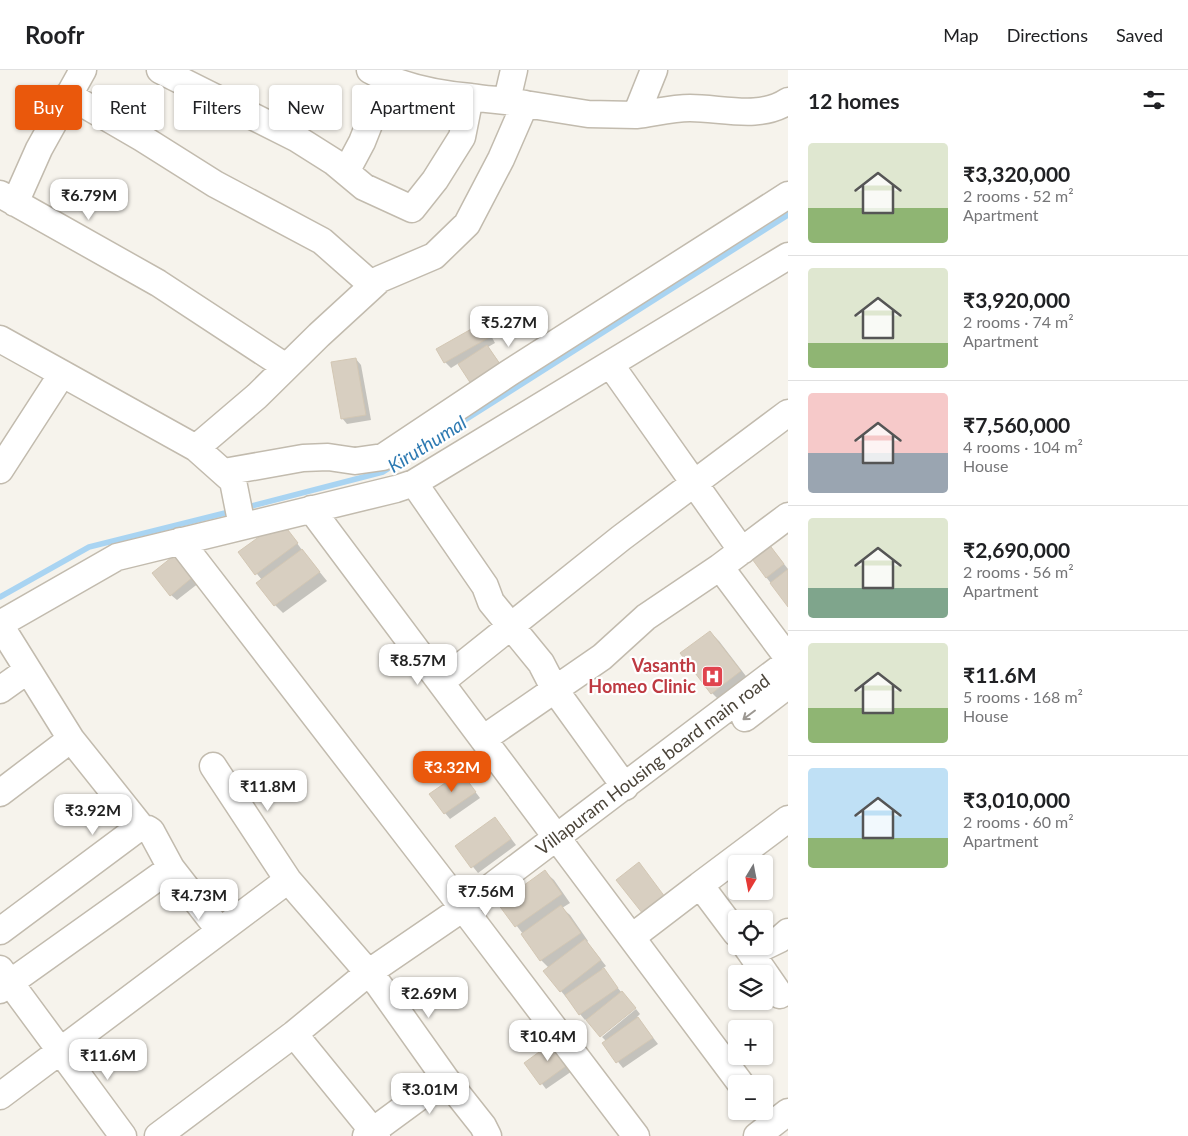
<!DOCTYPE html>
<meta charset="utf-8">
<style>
body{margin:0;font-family:Lato,sans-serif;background:#f2f2f2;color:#202124;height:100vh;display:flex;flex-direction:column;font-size:19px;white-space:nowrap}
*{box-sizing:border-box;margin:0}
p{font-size:16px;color:#757577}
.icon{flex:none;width:28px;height:28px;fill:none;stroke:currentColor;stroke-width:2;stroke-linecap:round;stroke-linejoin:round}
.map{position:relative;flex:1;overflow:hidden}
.details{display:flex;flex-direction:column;background:#fff;width:400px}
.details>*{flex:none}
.banner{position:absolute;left:15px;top:15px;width:475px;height:45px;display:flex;gap:10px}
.needle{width:32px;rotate:190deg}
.fabs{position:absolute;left:728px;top:785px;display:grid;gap:10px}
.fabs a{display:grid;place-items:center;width:45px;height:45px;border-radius:5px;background:#fff;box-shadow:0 1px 4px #0004;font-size:25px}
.price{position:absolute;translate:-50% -42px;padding:0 11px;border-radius:10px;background:#fff;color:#222;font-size:16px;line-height:32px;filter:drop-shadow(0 1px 2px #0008)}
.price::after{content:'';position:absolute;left:50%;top:30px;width:15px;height:11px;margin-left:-8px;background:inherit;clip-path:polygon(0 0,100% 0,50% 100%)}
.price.selected{background:#ea580c;color:#fff}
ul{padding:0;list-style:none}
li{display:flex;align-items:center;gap:15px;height:125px;padding:0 20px}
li+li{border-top:1px solid #e0e0e0}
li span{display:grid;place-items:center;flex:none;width:140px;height:100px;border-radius:5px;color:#555}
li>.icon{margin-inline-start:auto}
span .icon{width:60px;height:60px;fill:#fffc;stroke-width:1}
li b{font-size:21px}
h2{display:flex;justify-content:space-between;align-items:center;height:60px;padding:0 20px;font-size:21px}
.pill{padding:0 18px;border-radius:5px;background:#fff;box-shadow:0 1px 4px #0004;font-size:18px;line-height:45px}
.pill.selected{background:#ea580c;color:#fff}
header{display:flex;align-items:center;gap:30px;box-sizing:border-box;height:70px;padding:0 25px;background:#fff;border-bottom:1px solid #e0e0e0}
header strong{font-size:24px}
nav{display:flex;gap:28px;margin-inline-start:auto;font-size:18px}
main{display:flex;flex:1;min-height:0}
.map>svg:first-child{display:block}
.shadow{fill:#0003}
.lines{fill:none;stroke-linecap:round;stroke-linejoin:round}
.stream{stroke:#a9d4f2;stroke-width:5.5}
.building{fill:#d8cfc1;stroke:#d3c7b4}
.minor-casing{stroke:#c2bbae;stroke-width:29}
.minor{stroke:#fff;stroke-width:26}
.oneway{stroke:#9c9892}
.labels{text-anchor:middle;stroke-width:4.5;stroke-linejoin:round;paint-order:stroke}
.health-label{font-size:18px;font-weight:bold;fill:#be3a42;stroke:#fff;text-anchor:end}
.street-label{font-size:18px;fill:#4b4439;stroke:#fff}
.water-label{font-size:19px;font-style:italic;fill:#2e7ab2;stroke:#fff}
</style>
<header>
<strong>Roofr</strong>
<nav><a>Map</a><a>Directions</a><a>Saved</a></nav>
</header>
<main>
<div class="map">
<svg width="788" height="1066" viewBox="0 0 788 1066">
<rect width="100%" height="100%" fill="#f6f3ec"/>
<!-- shadow -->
<path class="shadow" d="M482,254L488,260L495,273L488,277L507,303L474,316L459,293L451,298L445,292L438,280Z
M356,289L361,295L371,350L347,354L342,348Z
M286,458L302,480L327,511L283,543L275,535L262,510L240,483Z
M765,470L788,499V535L766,507Z
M186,487L204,509L177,530L171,525Z
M710,562L719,571L749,610L720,631L712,623Z
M461,703L480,728L450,749L445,743Z
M500,754L516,775L478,803L457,777Z
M545,802L554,810L570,833L562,838L570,845L588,871L587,872L606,896L602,899L622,923L600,965L587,949L585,950L580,944L561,921L549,898L541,890L523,864L500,834Z
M636,939L640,944L637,947L658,974L623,998L603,973L606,971L602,967Z
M526,993L578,997L546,1019Z"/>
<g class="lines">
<!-- stream -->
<path class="stream" d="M244,438L383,402L788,145
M0,527L89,477L233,441"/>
</g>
<!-- building -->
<path class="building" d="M482,253L490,267L444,293L436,279Z
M487,275L502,297L473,317L458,294Z
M356,288L366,345L341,349L331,292Z
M281,451L298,473L255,505L238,482Z
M765,469L784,494L766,508L747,482Z
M302,479L320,502L274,536L256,513Z
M181,480L199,502L170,526L152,503Z
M788,499V537L770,513Z
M710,561L741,601L711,624L680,583Z
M461,702L476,722L444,744L429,724Z
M495,747L511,769L471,798L455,776Z
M639,792L665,827L643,844L616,810Z
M545,800L562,824L515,857L498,834Z
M561,835L581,863L540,891L521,864Z
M585,869L601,890L560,922L543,901Z
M604,898L618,918L579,945L565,925Z
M622,921L636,938L600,967L586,950Z
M638,947L653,968L616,993L602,973Z
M557,969L573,991L540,1015L524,993Z"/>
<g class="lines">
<defs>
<path id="minor" d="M160,0L296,68L334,92L364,117L412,139L435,110L462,67L470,27
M370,0C401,17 436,24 471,27C489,30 507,30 525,34
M68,25L142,68L215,114L322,171L372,215
M507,30L514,0
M636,45C653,43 672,38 690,38C722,38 760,50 788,31
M346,102L362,72L387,9
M0,124L158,213L286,297
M15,133L39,79L83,0
M0,269L196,378L233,411L242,456
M610,294L742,481
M196,378L257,326L319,265L380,209L434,186L467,154L501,89L525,34L588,44L636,45L654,0
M0,400L62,304
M224,402L303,388L328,387L355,391L383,387L509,303L788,125
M414,413L485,516L491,532L541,593L555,620L625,717
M311,439L741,1014
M788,446L720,497L788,588
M180,471L463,838L636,1066
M0,554L117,487L396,419L414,413L788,186
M0,555L71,669L0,723
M441,612L621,468L788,343
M0,620L28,600
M745,648L788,615
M71,669L142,758
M483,669L602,587L646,547L720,497
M213,696L288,810
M700,815L788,749
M0,861L137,759H148L151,761L171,798
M632,867L700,815L736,863
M746,876L751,883L780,869L788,862
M751,883L780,925
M0,899L123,1066
M0,920L171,798L220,861
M294,964L377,1066
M0,1026L288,810L379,915L445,1008
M158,1066L294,964L368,903L463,838L788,592
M366,1066L445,1008L483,1056L488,1066
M757,1066L788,1042"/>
</defs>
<!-- minor casing -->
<use href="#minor" class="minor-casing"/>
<!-- minor -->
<use href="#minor" class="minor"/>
</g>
<!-- one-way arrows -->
<defs><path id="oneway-shaft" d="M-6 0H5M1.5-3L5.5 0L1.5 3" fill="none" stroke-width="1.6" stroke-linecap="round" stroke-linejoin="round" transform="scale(1.25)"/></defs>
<use class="oneway" href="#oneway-shaft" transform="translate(749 645) rotate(143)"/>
<!-- icons -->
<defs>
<symbol id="hospital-square" viewBox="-11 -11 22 22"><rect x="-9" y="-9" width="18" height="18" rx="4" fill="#e0444e" stroke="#fff"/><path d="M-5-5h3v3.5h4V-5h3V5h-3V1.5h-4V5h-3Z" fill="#fff"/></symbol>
</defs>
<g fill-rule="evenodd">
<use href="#hospital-square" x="700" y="594" width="25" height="25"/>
</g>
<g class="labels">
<!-- health labels -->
<g class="health-label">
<text x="696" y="602">Vasanth<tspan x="696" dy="21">Homeo Clinic</tspan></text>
</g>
<!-- street labels -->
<g class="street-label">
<text transform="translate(653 695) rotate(-37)" y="6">Villapuram Housing board main road</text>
</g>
<!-- water labels -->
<g class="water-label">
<text transform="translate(427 374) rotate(-32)" y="7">Kiruthumal</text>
</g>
</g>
</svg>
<div class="fabs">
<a><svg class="needle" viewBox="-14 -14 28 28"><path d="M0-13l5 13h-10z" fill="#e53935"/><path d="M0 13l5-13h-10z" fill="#757577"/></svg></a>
<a><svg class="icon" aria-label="locate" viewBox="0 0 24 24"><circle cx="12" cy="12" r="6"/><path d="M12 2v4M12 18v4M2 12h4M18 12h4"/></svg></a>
<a><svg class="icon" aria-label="layers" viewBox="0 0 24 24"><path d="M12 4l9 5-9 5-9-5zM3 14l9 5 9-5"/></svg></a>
<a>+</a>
<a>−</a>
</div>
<b class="price" style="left:89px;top:151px">₹6.79M</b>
<b class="price" style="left:509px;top:278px">₹5.27M</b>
<b class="price" style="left:418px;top:616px">₹8.57M</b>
<b class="price selected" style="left:452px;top:723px">₹3.32M</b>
<b class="price" style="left:268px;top:742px">₹11.8M</b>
<b class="price" style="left:93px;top:766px">₹3.92M</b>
<b class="price" style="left:486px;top:847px">₹7.56M</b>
<b class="price" style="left:199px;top:851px">₹4.73M</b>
<b class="price" style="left:429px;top:949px">₹2.69M</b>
<b class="price" style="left:548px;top:992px">₹10.4M</b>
<b class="price" style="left:108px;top:1011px">₹11.6M</b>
<b class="price" style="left:430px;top:1045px">₹3.01M</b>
<div class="banner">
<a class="pill selected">Buy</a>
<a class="pill">Rent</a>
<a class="pill">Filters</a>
<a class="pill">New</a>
<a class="pill">Apartment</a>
</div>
</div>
<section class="details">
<h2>12 homes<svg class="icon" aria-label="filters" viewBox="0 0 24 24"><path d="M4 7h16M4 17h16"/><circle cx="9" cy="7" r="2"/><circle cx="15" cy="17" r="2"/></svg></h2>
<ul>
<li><span style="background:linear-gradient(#dfe7d0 65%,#8fb573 0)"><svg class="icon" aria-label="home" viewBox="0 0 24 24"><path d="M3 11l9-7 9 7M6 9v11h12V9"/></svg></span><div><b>₹3,320,000</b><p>2 rooms · 52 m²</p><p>Apartment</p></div></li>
<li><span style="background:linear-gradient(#dfe7d0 75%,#8fb573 0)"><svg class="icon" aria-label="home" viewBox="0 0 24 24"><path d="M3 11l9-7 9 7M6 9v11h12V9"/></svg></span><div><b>₹3,920,000</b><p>2 rooms · 74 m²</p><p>Apartment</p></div></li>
<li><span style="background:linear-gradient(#f6c9c9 60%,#9aa5b1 0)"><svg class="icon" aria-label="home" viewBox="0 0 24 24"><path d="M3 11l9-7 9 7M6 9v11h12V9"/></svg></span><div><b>₹7,560,000</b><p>4 rooms · 104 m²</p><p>House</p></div></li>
<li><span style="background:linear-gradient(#dfe7d0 70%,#7fa58c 0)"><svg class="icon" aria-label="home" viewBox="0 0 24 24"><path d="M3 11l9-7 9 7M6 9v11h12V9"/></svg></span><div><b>₹2,690,000</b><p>2 rooms · 56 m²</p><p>Apartment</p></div></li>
<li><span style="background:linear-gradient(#dfe7d0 65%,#8fb573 0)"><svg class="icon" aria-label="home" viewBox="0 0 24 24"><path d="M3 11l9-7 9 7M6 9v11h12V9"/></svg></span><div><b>₹11.6M</b><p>5 rooms · 168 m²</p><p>House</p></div></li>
<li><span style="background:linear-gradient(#bfe0f5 70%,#8fb573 0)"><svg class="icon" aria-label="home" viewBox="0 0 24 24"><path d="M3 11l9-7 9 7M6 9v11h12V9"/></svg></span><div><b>₹3,010,000</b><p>2 rooms · 60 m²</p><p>Apartment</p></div></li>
</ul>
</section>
</main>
